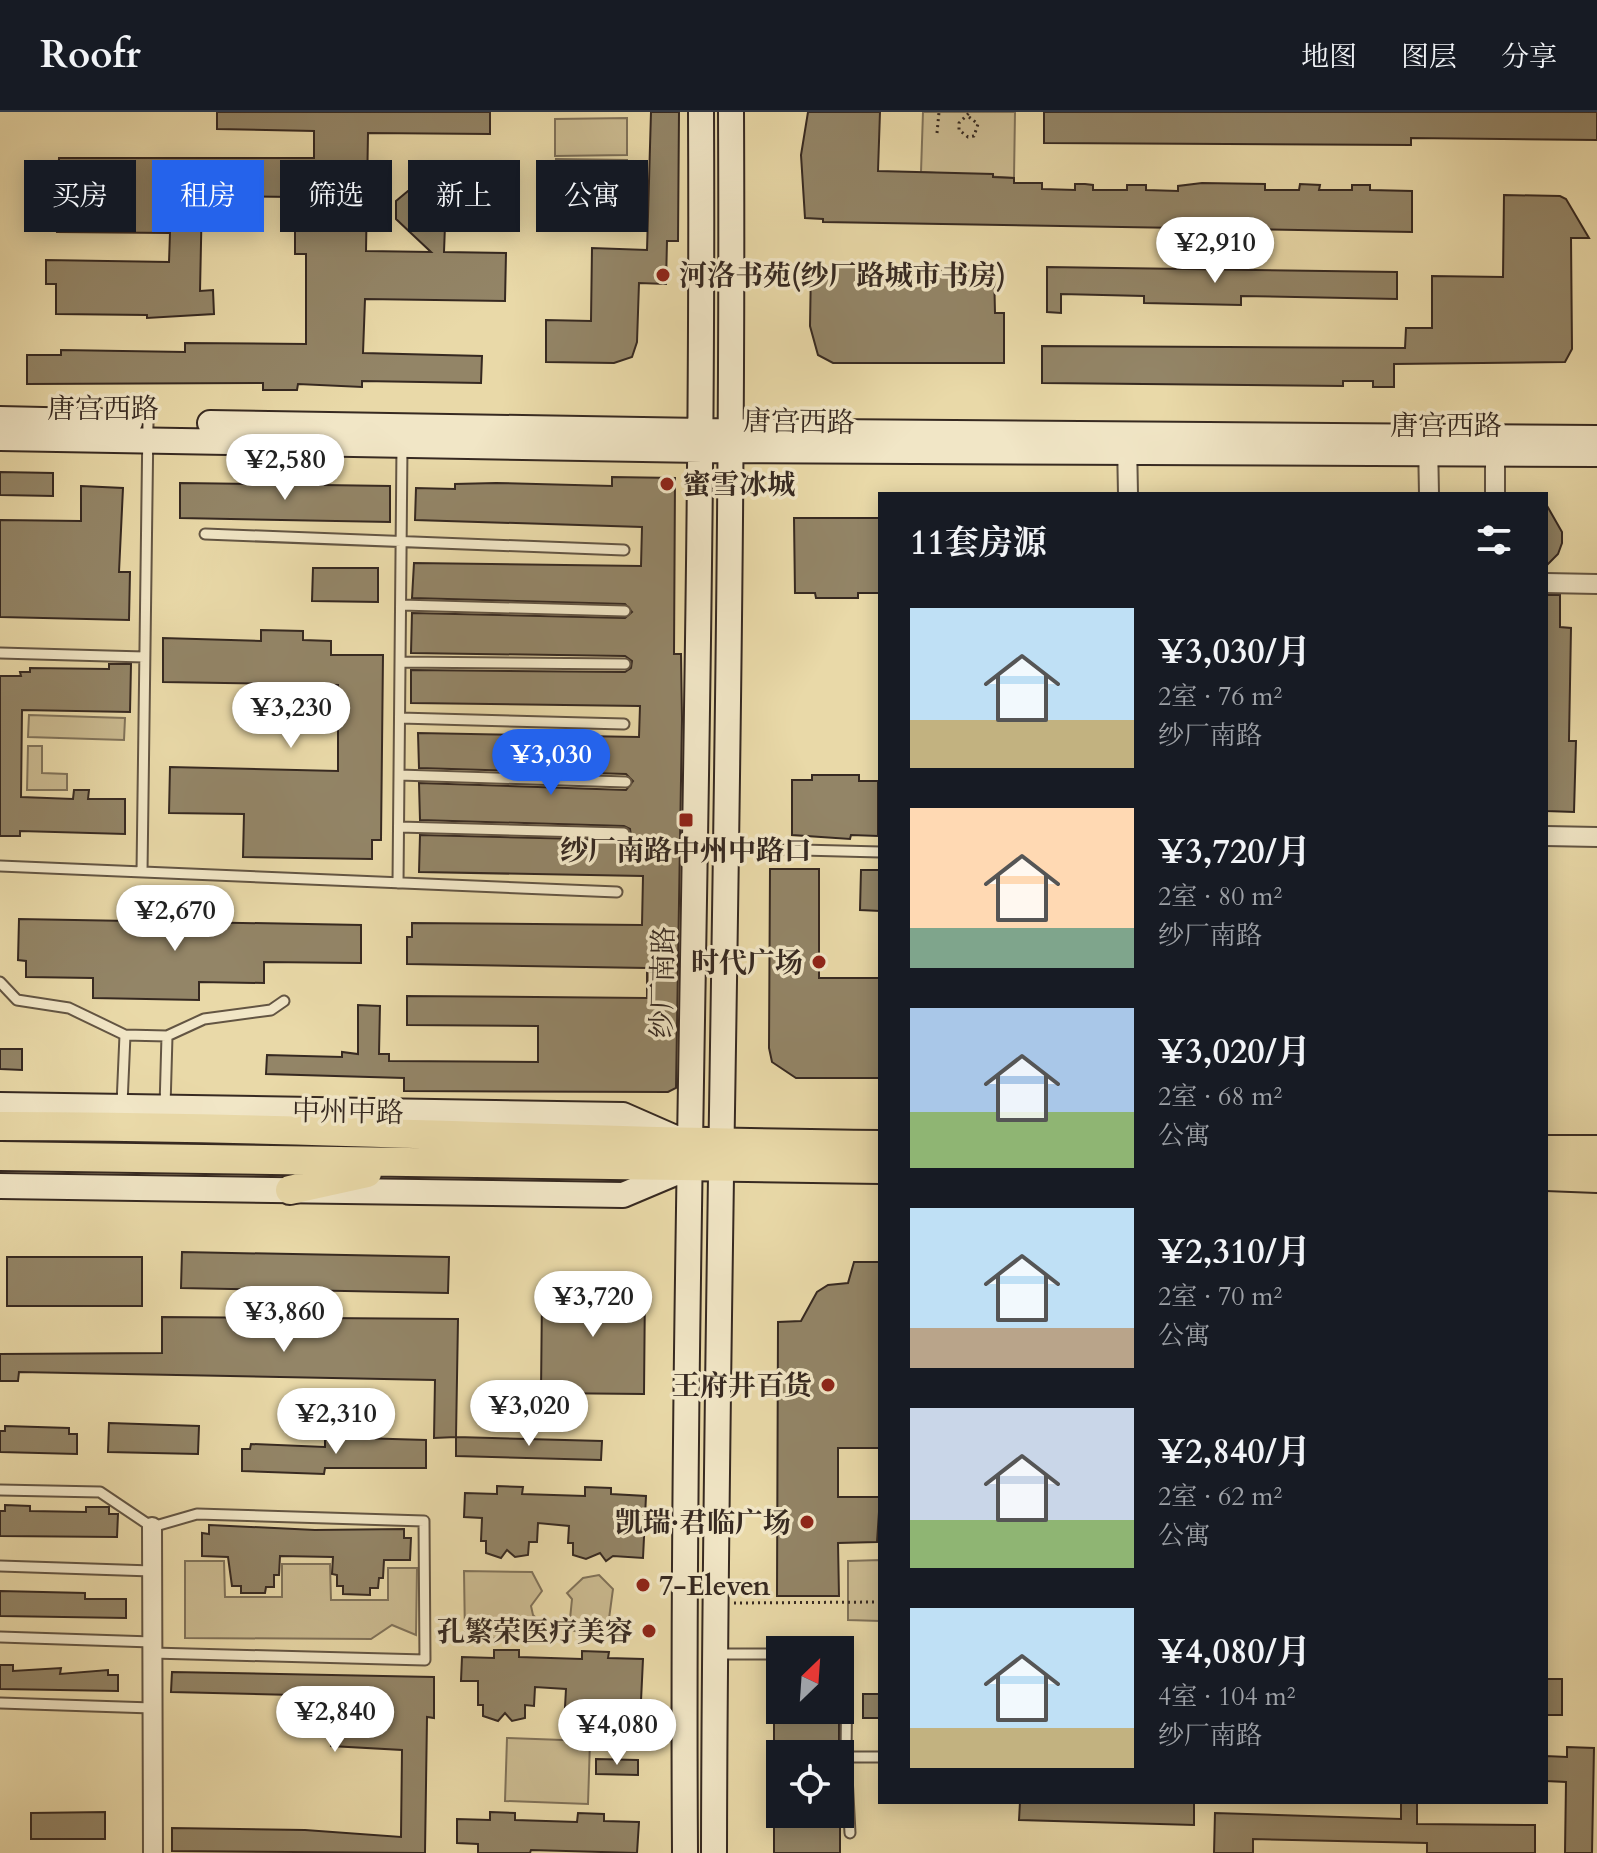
<!DOCTYPE html>
<html lang="zh">
<meta charset="utf-8">
<style>
body{margin:0;font-family:Cardo,"Noto Serif SC",serif;background:#242831;color:#f1f3f6;height:100vh;display:flex;flex-direction:column;font-size:30px;white-space:nowrap}
*{box-sizing:border-box;margin:0}
p{font-size:26px;color:#9ea1a6}
.icon{flex:none;width:44px;height:44px;fill:none;stroke:currentColor;stroke-width:2;stroke-linecap:round;stroke-linejoin:round}
.map{position:relative;flex:1;overflow:hidden}
.drawer{position:absolute;left:878px;top:380px;width:670px;height:1312px;display:flex;flex-direction:column;background:#171b24;border-radius:0px;box-shadow:0 4px 20px #0003}
.drawer>*{flex:none}
.guide{position:absolute;left:24px;top:48px;width:734px;height:72px;display:flex;gap:16px}
.needle{width:52px;rotate:25deg}
.fabs{position:absolute;left:766px;top:1524px;display:grid;gap:16px}
.fabs a{display:grid;place-items:center;width:88px;height:88px;border-radius:0px;background:#171b24;box-shadow:0 4px 20px #0003;font-size:40px}
.price{position:absolute;translate:-50% -68px;padding:0 18px;border-radius:28px;background:#fff;color:#222;font-size:26px;line-height:52px;filter:drop-shadow(0 2px 4px #0008)}
.price::after{content:'';position:absolute;left:50%;top:48px;width:24px;height:18px;margin-left:-12px;background:inherit;clip-path:polygon(0 0,100% 0,50% 100%)}
.price.selected{background:#2563eb;color:#fff}
ul{padding:0;list-style:none}
li{display:flex;align-items:center;gap:24px;height:200px;padding:0 32px}
li span{display:grid;place-items:center;flex:none;width:224px;height:160px;border-radius:0px;color:#555}
li>.icon{margin-inline-start:auto}
span .icon{width:96px;height:96px;fill:#fffc;stroke-width:1}
li b{font-size:34px}
h2{display:flex;justify-content:space-between;align-items:center;height:96px;padding:0 32px;font-size:34px}
.pill{padding:0 28px;border-radius:0px;background:#171b24;box-shadow:0 4px 20px #0003;font-size:28px;line-height:72px}
.pill.selected{background:#2563eb;color:#fff}
header{display:flex;align-items:center;gap:48px;box-sizing:border-box;height:112px;padding:0 40px;background:#171b24;border-bottom:2px solid #363941}
header strong{font-size:38px}
nav{display:flex;gap:44px;margin-inline-start:auto;font-size:28px}
.map>svg:first-child{display:block}
.green{fill:#cbbb91;stroke:#807259;stroke-width:2}
.building{fill:#938567;stroke:#362921;stroke-width:2}
.lines{fill:none;stroke-linecap:round;stroke-linejoin:round}
.lane-casing{stroke:#635543;stroke-width:13}
.street-casing{stroke:#635543;stroke-width:22}
.secondary-casing{stroke:#362921;stroke-width:28}
.primary-casing{stroke:#362921;stroke-width:32}
.path{stroke:#362921;stroke-width:3;stroke-dasharray:2 4;stroke-linecap:butt}
.lane{stroke:#f1e6c6;stroke-width:9}
.street{stroke:#f1e6c6;stroke-width:18}
.secondary{stroke:#f1e6c6;stroke-width:24}
.primary{stroke:#e9d9a8;stroke-width:28}
.poi-dot{fill:#8f2418;stroke:#f1e6c6;stroke-width:3}
.labels{text-anchor:middle;stroke-width:7;stroke-linejoin:round;paint-order:stroke}
.poi-label{font-size:28px;font-weight:bold;fill:#362921;stroke:#f1e6c6;text-anchor:end}
.street-label{font-size:28px;fill:#362921;stroke:#f1e6c6}
</style>
<header>
<strong>Roofr</strong>
<nav><a>地图</a><a>图层</a><a>分享</a></nav>
</header>
<div class="map">
<svg width="1597" height="1741" viewBox="0 0 1597 1741">
<rect width="100%" height="100%" fill="#e9d9a8"/>
<filter id="stains"><feTurbulence type="fractalNoise" baseFrequency=".0025" numOctaves="4"/><feColorMatrix values="0 0 0 0 .2 0 0 0 0 .09 0 0 0 0 .02 0 0 0 .5 -.17"/></filter>
<radialGradient id="worn" r=".72"><stop offset=".6" stop-color="#630" stop-opacity="0"/><stop offset="1" stop-color="#630" stop-opacity=".3"/></radialGradient>
<!-- green -->
<path class="green" d="M923,0H1015L1014,66L921,60Z
M627,6V43L555,44V7Z
M556,47L627,48L626,84L556,83Z
M29,603L125,606L124,628L28,625Z
M28,634H42V661L67,662V678H27Z
M880,1448V1509L848,1508V1449Z
M185,1449H224L225,1485H282V1452H330L331,1488H388V1456H417L416,1523L392,1513L371,1527L185,1526Z
M464,1459L532,1460L542,1479L531,1494L533,1503L543,1513L533,1528L465,1525Z
M599,1463L613,1477L606,1529L569,1517L572,1487L567,1481L583,1466Z
M507,1626L590,1629L588,1692L505,1689Z"/>
<!-- building -->
<path class="building" d="M217,0H490V22L368,21L366,139L431,140L396,107V89L408,79L438,80L446,87L444,140L506,141L505,189L365,187L363,241L482,244L481,271L362,269V275L298,272L297,278H263V271L27,272V243H61V238L185,240V231L306,232V142H295V85L202,84L200,179L213,178L214,202L147,206V203L56,202V172H46V148L169,150L170,121L57,120L59,46H314V19L217,17Z
M651,0H679L678,129H667L666,172L639,171L637,230L632,245L614,251L546,250V208L591,209L592,136L647,138Z
M808,0H880L878,59L993,62V65L1014,66V71H1042V77L1075,78V72H1085L1093,73V78H1127V73H1146V78L1178,79V74L1202,71L1265,72V78H1299L1300,72L1320,73L1319,78H1352V73H1370V78L1412,79V120L823,110V107L805,106L801,43Z
M1044,0H1597V28L1411,26V33L1044,31Z
M1504,83L1560,84L1566,87L1589,126H1571L1572,237L1565,250L1394,252V275H1373V269H1343V274L1042,271V234L1405,236L1406,216H1432V164L1503,165Z
M811,155L994,158L995,201H1004V251H833L818,243L810,214Z
M1047,155L1397,160V187L1241,184V193L1144,191V184L1061,182V201L1047,200Z
M0,360L53,361V384L0,383Z
M612,365L675,366L674,542H681L682,607L676,976L668,980L404,979V966L266,962L267,943L342,945V940L358,942V893L380,894L379,942H389V949L538,950V914L407,913V884L647,886V856L407,852V825H412V811L642,813L643,764L419,760L420,723L624,728L631,724L630,717L624,714L420,708L419,671L626,678L633,669L626,662L419,656L418,621L639,625L640,594L411,591V558L625,560L631,556L632,549L625,544L411,541L412,501L625,506L632,500L625,492L412,486L414,451L641,454L642,415L415,408L416,376L455,377V372L496,371L612,374Z
M180,371L390,374V410L180,406Z
M81,374L123,376L119,460H130L129,508L0,505V408L81,409Z
M1546,392L1562,420V431L1558,442L1546,454Z
M794,406H880V481H858V486H816L815,481H795Z
M313,456H378V490L312,489Z
M1546,483H1560V515L1571,516L1569,629H1576L1574,700L1546,699Z
M261,518L303,519V528L331,529V543H383L381,728H372V747L243,745L244,702L169,701L170,655L338,659V573L163,570V526L261,529Z
M109,552H131L130,600L22,598L21,685L73,687L74,678H89L88,687H125V722L20,719V724H0V564H21L20,560H30V556L109,557Z
M812,663H859V669H878V724L851,723L850,727L792,723V668H812Z
M770,757H819V866H880V966H796L772,950L769,936Z
M861,758H880V799L860,798Z
M19,807L361,813V851L264,850V871L199,870V888L93,886V866L26,865V849L18,848Z
M0,937H22V958L0,957Z
M182,1140L449,1145L448,1181L181,1176Z
M7,1145H142V1194H7Z
M854,1150H880V1336H838V1385H880L877,1430L838,1431L839,1484H777L778,1210L801,1209L817,1180L828,1173L848,1171Z
M548,1172L645,1173L644,1282L541,1281L542,1181Z
M162,1205L458,1207L456,1325L434,1326L435,1268L19,1260L18,1269H0V1242L162,1241Z
M109,1311L199,1314L198,1342L108,1340Z
M5,1314L69,1316V1322H77V1342L0,1340V1319H5Z
M325,1325L426,1328V1356H325L324,1362L242,1359V1337H250L251,1332L325,1335Z
M456,1325L602,1329L601,1348L456,1344Z
M497,1374L523,1375L522,1382L585,1384V1375L611,1376V1382L646,1384L643,1446L613,1444L606,1449L600,1441L586,1447L573,1443V1431H568L569,1414L538,1411L537,1430H529L528,1443L515,1445L507,1438L501,1446L486,1441V1429H481L482,1406L464,1405L465,1381L497,1382Z
M5,1393L30,1394V1399L86,1400V1395H109V1402H118L117,1425L0,1424V1399H5Z
M209,1413L315,1418L404,1417V1426H411L410,1448H384L383,1466H379L378,1476H370V1483L343,1482V1474H337V1463L332,1462L333,1445L280,1444L279,1463H274V1475H266L265,1481H241V1474H232L228,1445L202,1444V1421L209,1422Z
M0,1479L85,1481V1487H126V1506L0,1504Z
M494,1538H519V1545L582,1547V1539L609,1540L608,1546L643,1547L640,1610L610,1608L603,1613L597,1605L583,1611L570,1606V1595H565L566,1577L535,1575L534,1594L525,1593V1606L512,1609L505,1601L498,1609L483,1604V1593H478V1569H461L462,1545L494,1546Z
M0,1553H13V1559L61,1556L60,1562L108,1558V1563H118V1579L0,1577Z
M172,1560L434,1565V1606L427,1605L425,1741L172,1739V1716L305,1718L401,1725L402,1638L331,1634L333,1584L171,1580Z
M1546,1567H1562V1603H1546Z
M863,1582H880V1606H863Z
M774,1598H839V1642H774Z
M1567,1635L1594,1636L1592,1741H1565L1566,1670L1546,1669V1644L1567,1645Z
M596,1647L638,1648V1663L596,1662Z
M1020,1690H1194V1713L1019,1708Z
M1401,1690H1417V1712L1535,1713V1741H1427V1731L1253,1727V1741H1214L1215,1701L1401,1707Z
M105,1700V1727H31V1701Z
M490,1700L515,1701V1708L577,1710L578,1701L604,1702V1709L639,1710L637,1741L531,1738L530,1741H478V1732L457,1731V1707L490,1708Z
M774,1702H840V1741H774Z"/>
<g class="lines">
<defs>
<path id="lane" d="M205,422L624,438
M401,493L625,499
M0,541L144,545
M400,550L625,552
M400,606L624,612
M399,663L626,670
M399,715L624,721
M728,736L880,740
M0,754L617,780
M142,760L148,310
M398,771L402,334
M0,870L17,888L69,896L125,923L167,924L204,907L271,898L284,889
M122,992L125,923
M165,995L167,924
M0,1378L100,1380L152,1415L197,1402L424,1409L425,1548L152,1541
M0,1454L152,1459
M0,1525L152,1530
M718,1542H780
M840,1542H847L846,1645L850,1721
M0,1591L152,1596
M846,1645H880"/>
<path id="street" d="M1428,329L1429,382
M1495,329V382
M1127,330L1128,382
M1546,471L1597,472
M1546,724L1597,725
M152,1415L153,1741"/>
<path id="secondary" d="M0,307L130,310
M210,311L702,319L1597,326
M0,326L702,338L1597,342
M0,993L623,1003L680,1028
M0,1074L623,1083L687,1056
M685,1741C681,1161 704,580 701,0
M714,1741C715,1161 734,580 731,0"/>
<path id="primary" d="M0,1014C294,1014 587,1031 880,1033
M1546,1038H1597
M0,1044L880,1057
M1546,1064L1597,1066
M290,1078L367,1061"/>
</defs>
<!-- lane casing -->
<use href="#lane" class="lane-casing"/>
<!-- street casing -->
<use href="#street" class="street-casing"/>
<!-- secondary casing -->
<use href="#secondary" class="secondary-casing"/>
<!-- primary casing -->
<use href="#primary" class="primary-casing"/>
<!-- path -->
<path class="path" d="M969,5L978,12L974,24L968,25L959,18V11L970,0
M937,21L939,0
M734,1491L880,1490"/>
<!-- lane -->
<use href="#lane" class="lane"/>
<!-- street -->
<use href="#street" class="street"/>
<!-- secondary -->
<use href="#secondary" class="secondary"/>
<!-- primary -->
<use href="#primary" class="primary"/>
</g>
<!-- markers -->
<g class="poi-dot">
<circle cx="663" cy="163" r="8"/>
<circle cx="667" cy="372" r="8"/>
<rect x="678" y="700" width="16" height="16" rx="4"/>
<circle cx="819" cy="850" r="8"/>
<circle cx="828" cy="1273" r="8"/>
<circle cx="807" cy="1410" r="8"/>
<circle cx="643" cy="1473" r="8"/>
<circle cx="649" cy="1519" r="8"/>
</g>
<g class="labels">
<!-- poi labels -->
<g class="poi-label">
<text x="679" y="173" text-anchor="start">河洛书苑(纱厂路城市书房)</text>
<text x="683" y="382" text-anchor="start">蜜雪冰城</text>
<text x="686" y="748" text-anchor="middle">纱厂南路中州中路口</text>
<text x="803" y="860">时代广场</text>
<text x="812" y="1283">王府井百货</text>
<text x="791" y="1420">凯瑞·君临广场</text>
<text x="659" y="1483" text-anchor="start">7-Eleven</text>
<text x="633" y="1529">孔繁荣医疗美容</text>
</g>
<!-- street labels -->
<g class="street-label">
<text x="103" y="306">唐宫西路</text>
<text transform="translate(799 309) rotate(1)" y="10">唐宫西路</text>
<text x="1446" y="323">唐宫西路</text>
<text transform="translate(662 870) rotate(-89)" y="10">纱厂南路</text>
<text transform="translate(348 999) rotate(1)" y="10">中州中路</text>
</g>
</g>
<rect width="100%" height="100%" filter="url(#stains)"/>
<rect width="100%" height="100%" fill="url(#worn)"/>
</svg>
<div class="fabs">
<a><svg class="needle" viewBox="-14 -14 28 28"><path d="M0-13l5 13h-10z" fill="#e53935"/><path d="M0 13l5-13h-10z" fill="#9ea1a6"/></svg></a>
<a><svg class="icon" aria-label="locate" viewBox="0 0 24 24"><circle cx="12" cy="12" r="6"/><path d="M12 2v4M12 18v4M2 12h4M18 12h4"/></svg></a>
</div>
<b class="price" style="left:1215px;top:173px">¥2,910</b>
<b class="price" style="left:285px;top:390px">¥2,580</b>
<b class="price" style="left:291px;top:638px">¥3,230</b>
<b class="price selected" style="left:551px;top:685px">¥3,030</b>
<b class="price" style="left:175px;top:841px">¥2,670</b>
<b class="price" style="left:593px;top:1227px">¥3,720</b>
<b class="price" style="left:284px;top:1242px">¥3,860</b>
<b class="price" style="left:529px;top:1336px">¥3,020</b>
<b class="price" style="left:336px;top:1344px">¥2,310</b>
<b class="price" style="left:335px;top:1642px">¥2,840</b>
<b class="price" style="left:617px;top:1655px">¥4,080</b>
<div class="guide">
<a class="pill">买房</a>
<a class="pill selected">租房</a>
<a class="pill">筛选</a>
<a class="pill">新上</a>
<a class="pill">公寓</a>
</div>
<section class="drawer">
<h2>11套房源<svg class="icon" aria-label="filters" viewBox="0 0 24 24"><path d="M4 7h16M4 17h16"/><circle cx="9" cy="7" r="2"/><circle cx="15" cy="17" r="2"/></svg></h2>
<ul>
<li><span style="background:linear-gradient(#bfe0f5 70%,#c2b280 0)"><svg class="icon" aria-label="home" viewBox="0 0 24 24"><path d="M3 11l9-7 9 7M6 9v11h12V9"/></svg></span><div><b>¥3,030/月</b><p>2室 · 76 m²</p><p>纱厂南路</p></div></li>
<li><span style="background:linear-gradient(#ffd9b3 75%,#7fa58c 0)"><svg class="icon" aria-label="home" viewBox="0 0 24 24"><path d="M3 11l9-7 9 7M6 9v11h12V9"/></svg></span><div><b>¥3,720/月</b><p>2室 · 80 m²</p><p>纱厂南路</p></div></li>
<li><span style="background:linear-gradient(#a9c7e8 65%,#8fb573 0)"><svg class="icon" aria-label="home" viewBox="0 0 24 24"><path d="M3 11l9-7 9 7M6 9v11h12V9"/></svg></span><div><b>¥3,020/月</b><p>2室 · 68 m²</p><p>公寓</p></div></li>
<li><span style="background:linear-gradient(#bfe0f5 75%,#b9a48a 0)"><svg class="icon" aria-label="home" viewBox="0 0 24 24"><path d="M3 11l9-7 9 7M6 9v11h12V9"/></svg></span><div><b>¥2,310/月</b><p>2室 · 70 m²</p><p>公寓</p></div></li>
<li><span style="background:linear-gradient(#c9d6e8 70%,#8fb573 0)"><svg class="icon" aria-label="home" viewBox="0 0 24 24"><path d="M3 11l9-7 9 7M6 9v11h12V9"/></svg></span><div><b>¥2,840/月</b><p>2室 · 62 m²</p><p>公寓</p></div></li>
<li><span style="background:linear-gradient(#bfe0f5 75%,#c2b280 0)"><svg class="icon" aria-label="home" viewBox="0 0 24 24"><path d="M3 11l9-7 9 7M6 9v11h12V9"/></svg></span><div><b>¥4,080/月</b><p>4室 · 104 m²</p><p>纱厂南路</p></div></li>
</ul>
</section>
</div>
